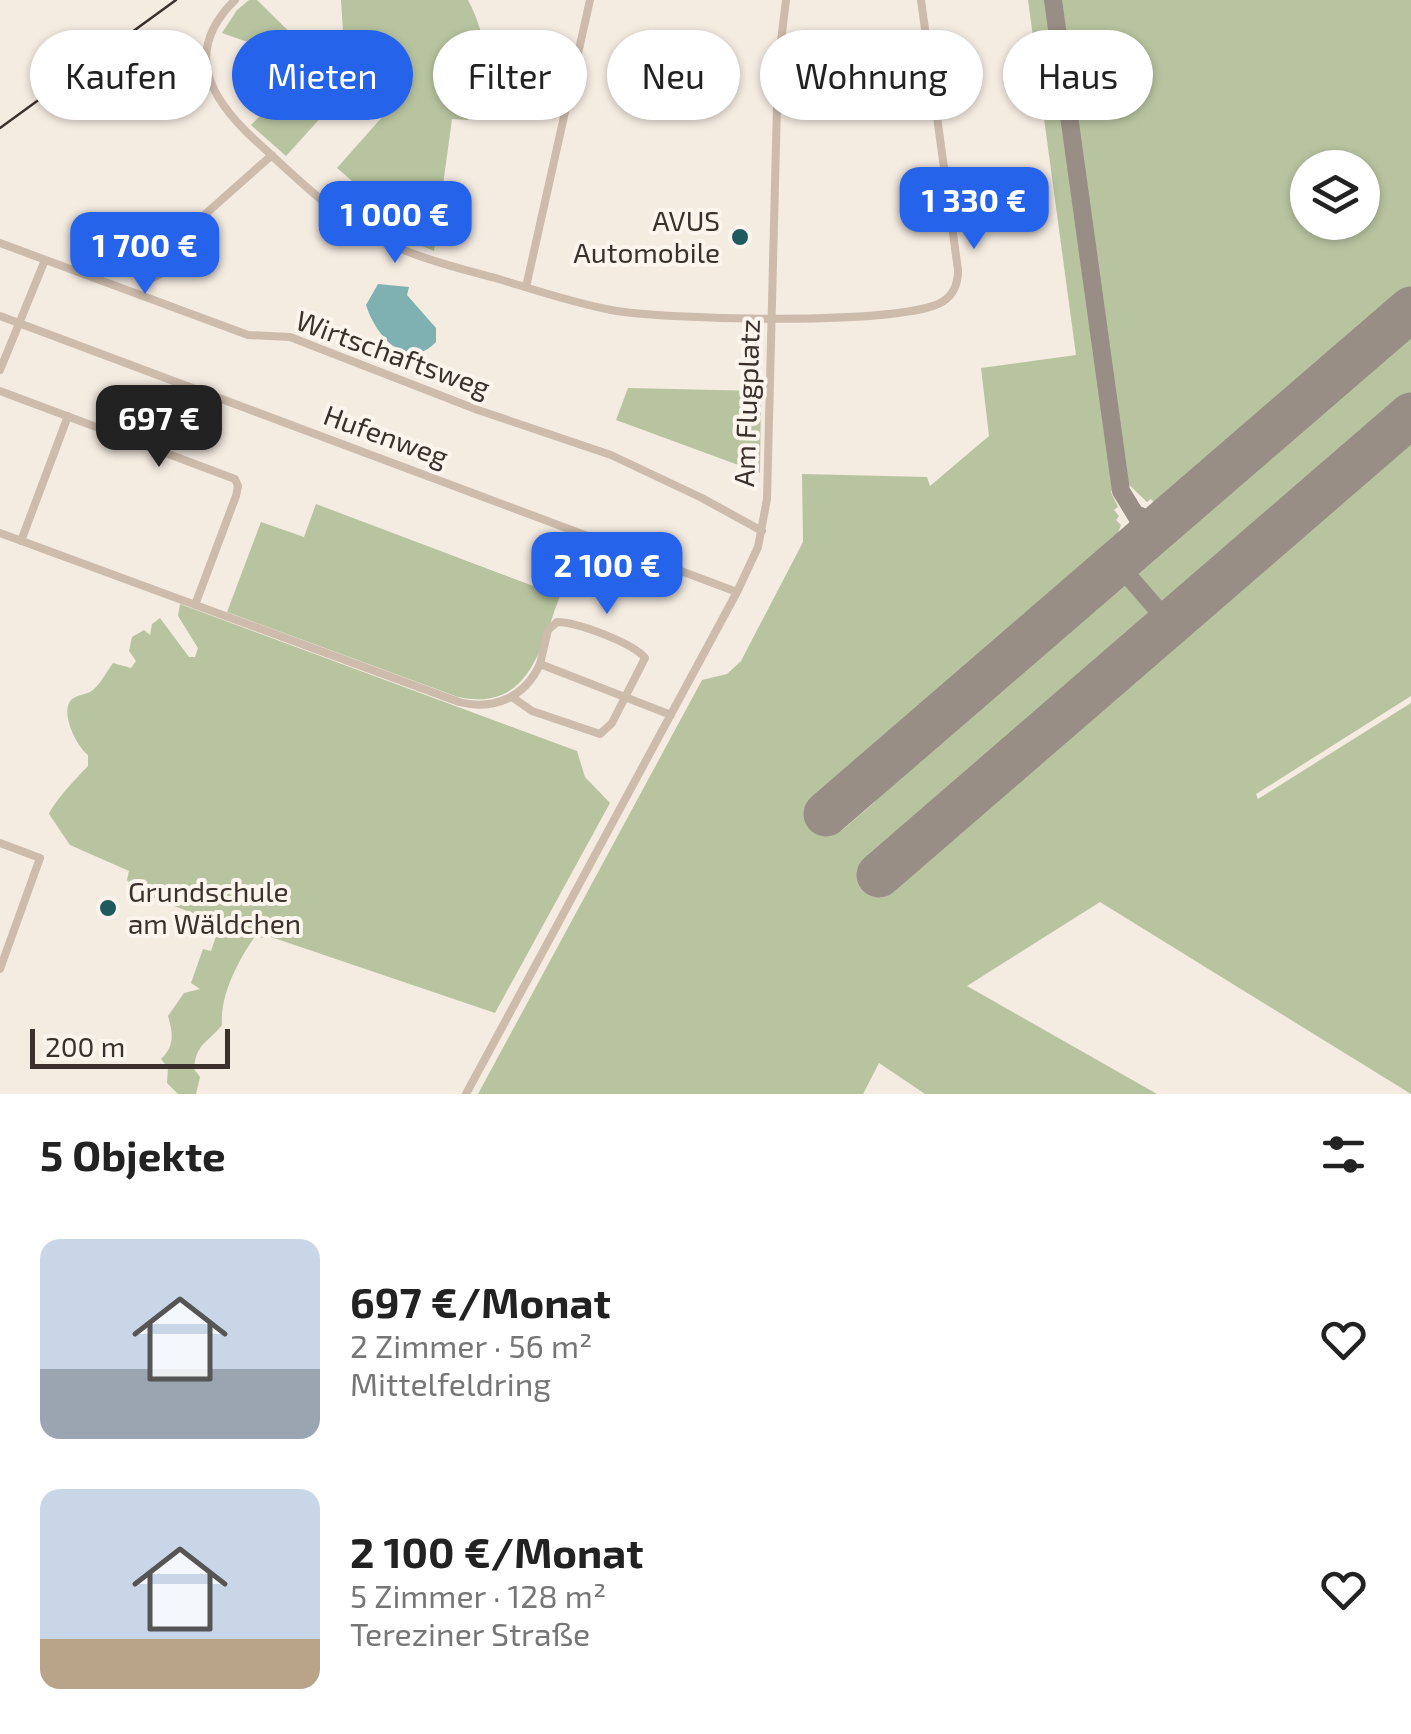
<!DOCTYPE html>
<html lang="de">
<meta charset="utf-8">
<style>
body{margin:0;font-family:"Exo 2",sans-serif;background:#f6f6f6;color:#222;height:100vh;display:flex;flex-direction:column;font-size:38px;white-space:nowrap}
*{box-sizing:border-box;margin:0}
p{font-size:32px;color:#767676}
.icon{flex:none;width:55px;height:55px;fill:none;stroke:currentColor;stroke-width:2;stroke-linecap:round;stroke-linejoin:round}
.map{position:relative;height:1094px;overflow:hidden}
.drawer{display:flex;flex-direction:column;background:#fff;flex:1}
.drawer>*{flex:none}
.banner{position:absolute;left:30px;top:30px;width:1352px;height:90px;display:flex;gap:20px}
.buttons{position:absolute;left:1290px;top:150px;display:grid;gap:20px}
.buttons a{display:grid;place-items:center;width:90px;height:90px;border-radius:50%;background:#fff;box-shadow:0 2px 8px #0004;font-size:50px}
.scale{position:absolute;left:30px;bottom:25px;width:200px;box-sizing:border-box;padding-left:10px;border:5px solid #3b302b;border-top:0;font-size:28px;line-height:35px;white-space:nowrap;color:#3b302b;-webkit-text-stroke:8px #fbf5ee;paint-order:stroke}
.price{position:absolute;translate:-50% -85px;padding:0 22px;border-radius:20px;background:#2563eb;color:#fff;font-size:32px;line-height:65px;filter:drop-shadow(0 2px 5px #0008)}
.price::after{content:'';position:absolute;left:50%;top:60px;width:30px;height:22px;margin-left:-15px;background:inherit;clip-path:polygon(0 0,100% 0,50% 100%)}
.price.current{background:#222;color:#fff}
ul{padding:0;list-style:none}
li{display:flex;align-items:center;gap:30px;height:250px;padding:0 40px}
li span{display:grid;place-items:center;flex:none;width:280px;height:200px;border-radius:20px;color:#555}
li>.icon{margin-inline-start:auto}
span .icon{width:120px;height:120px;fill:#fffc;stroke-width:1}
li b{font-size:42px}
h2{display:flex;justify-content:space-between;align-items:center;height:120px;padding:0 40px;font-size:42px}
.chip{padding:0 35px;border-radius:45px;background:#fff;box-shadow:0 2px 8px #0004;font-size:35px;line-height:90px}
.chip.current{background:#2563eb;color:#fff}
.map>svg:first-child{display:block}
.green{fill:#b8c4a0;fill-rule:evenodd}
.water{fill:#7fb0b2}
.lines{fill:none;stroke-linecap:round;stroke-linejoin:round}
.taxiway{stroke:#988e86;stroke-width:18}
.runway{stroke:#988e86;stroke-width:45}
.minor{stroke:#cdbbac;stroke-width:8}
.tram{stroke:#3b302b;stroke-width:2.5}
.poi-dot{fill:#1f5a5e;stroke:#fbf5ee;stroke-width:4}
.labels{text-anchor:middle;stroke-width:8;stroke-linejoin:round;paint-order:stroke}
.poi-label{font-size:28px;fill:#3b302b;stroke:#fbf5ee;text-anchor:end}
.street-label{font-size:28px;fill:#3b302b;stroke:#fbf5ee}
</style>
<div class="map">
<svg width="1411" height="1094" viewBox="0 0 1411 1094">
<rect width="100%" height="100%" fill="#f4ebe1"/>
<!-- green -->
<path class="green" d="M249,0H257L316,58L343,31L341,0H468C494,50 482,70 468,120L452,119L434,251L377,227L345,207L359,187L337,168L399,98L396,95L355,80L286,156L251,125L310,64L222,33L237,10Z
M1028,0H1048L1115,486L1111,492L1118,507L1114,510L1119,516L1116,520L1121,525L1115,541L1117,545L857,769L851,764L812,798L841,831L875,802L870,795L1411,328V696L1256,794L1258,799L1411,703V1094L1100,902L967,986L1157,1094H925L879,1063L863,1094H478L702,680L727,674L741,661L803,542L802,474L927,477L930,486L989,436L981,368L1076,355Z
M1058,0H1411V291L1163,505L1160,502L1156,505L1151,499L1147,502L1124,480ZM1308,168H1362V222H1308Z
M628,388L761,391L760,473L616,420Z
M316,504L560,596C540,648 530,712 458,697L227,612L261,522L304,537Z
M180,604L577,751L585,777L610,803L495,1013L271,937L254,938C238,961 220,995 222,1025C208,1043 196,1043 194,1069L200,1077L196,1094H178L167,1083L168,1068L161,1059C175,1045 173,1034 168,1016L184,993L200,989L191,983L203,949L211,951L220,924L139,892L127,880L129,871L70,845L49,814C53,803 79,775 88,766V755C76,746 59,711 72,699C78,694 88,695 94,689C101,683 107,671 113,663L131,668L136,661L129,651L132,637L144,630L150,635L152,624L160,618L189,657H195L198,648L178,616Z"/>
<!-- water -->
<path class="water" d="M378,284L409,287L407,295L436,328V342C406,373 375,334 366,305Z"/>
<g class="lines">
<!-- taxiway -->
<path class="taxiway" d="M1053,0L1121,491L1143,527L1136,547
M1138,515L1154,522L1170,517
M1117,563L1170,624"/>
<!-- runway -->
<path class="runway" d="M826,814L1411,309
M879,875L1411,415"/>
<!-- minor -->
<path class="minor" d="M235,0C182,52 210,99 256,141C299,180 340,223 394,246C428,261 466,270 502,280C538,291 574,303 611,310C664,320 901,326 942,302C954,295 958,283 958,270L921,0
M0,243L248,335L290,337L478,410L611,455L702,498L762,531
M161,253L162,273L151,279L146,274L148,265L272,155
M526,287L590,0
M0,316L737,592
M0,370L45,260
M0,391L235,479L238,486L236,496L195,605
M0,533L459,702C494,711 525,697 540,664L671,715
M21,541L68,416
M512,697L532,711L600,734L612,723L645,658C633,643 577,622 557,622L548,630L540,664
M0,843L40,858L0,969
M466,1094L737,592L758,547L767,499L778,66L786,0"/>
<!-- tram -->
<path class="tram" d="M0,128L176,0"/>
</g>
<!-- markers -->
<g class="poi-dot">
<circle cx="740" cy="237" r="10"/>
<circle cx="108" cy="908" r="10"/>
</g>
<g class="labels">
<!-- poi labels -->
<g class="poi-label">
<text x="720" y="231">AVUS<tspan x="720" dy="32">Automobile</tspan></text>
<text x="128" y="902" text-anchor="start">Grundschule<tspan x="128" dy="32">am Wäldchen</tspan></text>
</g>
<!-- street labels -->
<g class="street-label">
<text transform="translate(393 354) rotate(20)" y="10">Wirtschaftsweg</text>
<text transform="translate(747 403) rotate(-88)" y="10">Am Flugplatz</text>
<text transform="translate(386 436) rotate(20)" y="10">Hufenweg</text>
</g>
</g>
</svg>
<div class="buttons">
<a><svg class="icon" aria-label="layers" viewBox="0 0 24 24"><path d="M12 4l9 5-9 5-9-5zM3 14l9 5 9-5"/></svg></a>
</div>
<div class="scale">200 m</div>
<b class="price" style="left:974px;top:252px">1 330 €</b>
<b class="price" style="left:395px;top:266px">1 000 €</b>
<b class="price" style="left:145px;top:297px">1 700 €</b>
<b class="price current" style="left:159px;top:470px">697 €</b>
<b class="price" style="left:607px;top:617px">2 100 €</b>
<div class="banner">
<a class="chip">Kaufen</a>
<a class="chip current">Mieten</a>
<a class="chip">Filter</a>
<a class="chip">Neu</a>
<a class="chip">Wohnung</a>
<a class="chip">Haus</a>
</div>
</div>
<section class="drawer">
<h2>5 Objekte<svg class="icon" aria-label="filters" viewBox="0 0 24 24"><path d="M4 7h16M4 17h16"/><circle cx="9" cy="7" r="2"/><circle cx="15" cy="17" r="2"/></svg></h2>
<ul>
<li><span style="background:linear-gradient(#c9d6e8 65%,#9aa5b1 0)"><svg class="icon" aria-label="home" viewBox="0 0 24 24"><path d="M3 11l9-7 9 7M6 9v11h12V9"/></svg></span><div><b>697 €/Monat</b><p>2 Zimmer · 56 m²</p><p>Mittelfeldring</p></div><svg class="icon" aria-label="heart" viewBox="0 0 24 24"><path d="M12 20l-8-8c-3-5 5-10 8-4 3-6 11-1 8 4z"/></svg></li>
<li><span style="background:linear-gradient(#c9d6e8 75%,#b9a48a 0)"><svg class="icon" aria-label="home" viewBox="0 0 24 24"><path d="M3 11l9-7 9 7M6 9v11h12V9"/></svg></span><div><b>2 100 €/Monat</b><p>5 Zimmer · 128 m²</p><p>Tereziner Straße</p></div><svg class="icon" aria-label="heart" viewBox="0 0 24 24"><path d="M12 20l-8-8c-3-5 5-10 8-4 3-6 11-1 8 4z"/></svg></li>
</ul>
</section>
